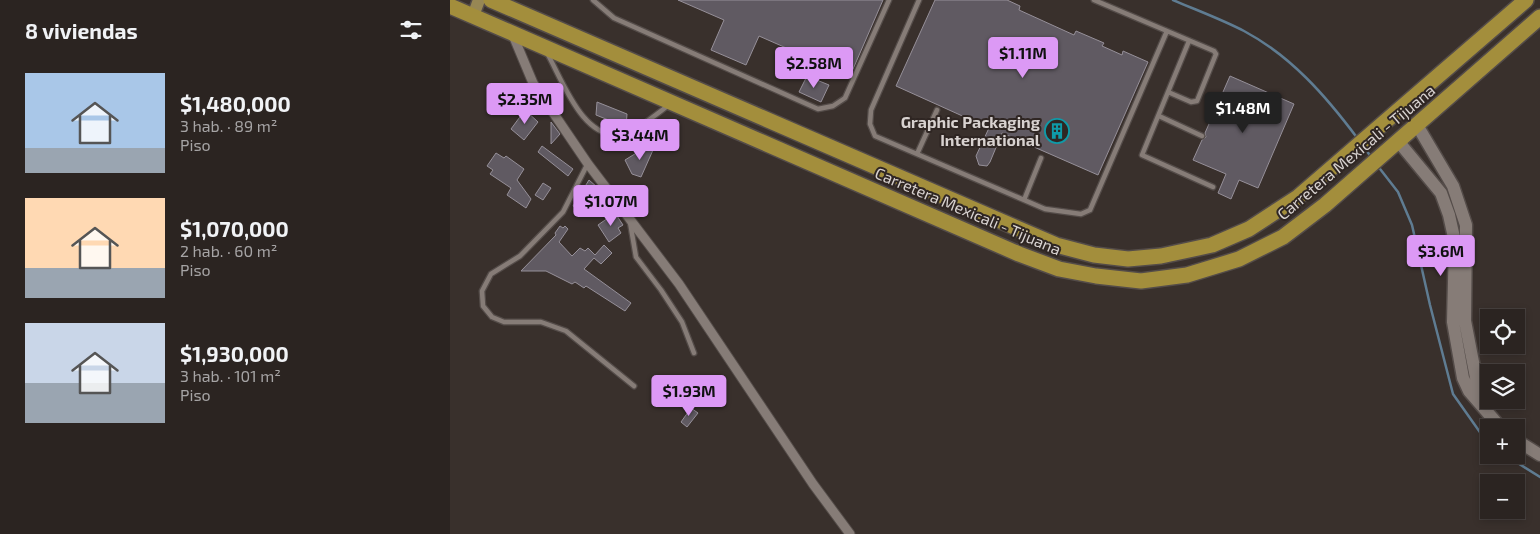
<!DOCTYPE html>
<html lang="es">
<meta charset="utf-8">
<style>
body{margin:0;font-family:"Exo 2",sans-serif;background:#332c2a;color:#f1f3f6;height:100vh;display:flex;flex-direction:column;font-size:19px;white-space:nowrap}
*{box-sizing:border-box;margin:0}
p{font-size:16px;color:#a6a4a5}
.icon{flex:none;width:28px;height:28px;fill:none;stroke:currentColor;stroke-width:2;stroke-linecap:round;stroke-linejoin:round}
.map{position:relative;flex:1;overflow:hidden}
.side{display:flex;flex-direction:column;background:#2b2421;width:450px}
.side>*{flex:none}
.fabs{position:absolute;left:1030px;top:309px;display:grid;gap:10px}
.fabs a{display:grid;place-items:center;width:45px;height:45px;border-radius:0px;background:#2b2421;box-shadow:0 2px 8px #0003,0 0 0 1px #47413f;font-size:25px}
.price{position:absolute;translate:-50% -42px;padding:0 11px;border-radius:5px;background:#dc99f5;color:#111;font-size:16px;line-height:32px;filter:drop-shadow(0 1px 2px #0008)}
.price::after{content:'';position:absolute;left:50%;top:30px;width:15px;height:11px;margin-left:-8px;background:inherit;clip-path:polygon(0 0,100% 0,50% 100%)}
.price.on{background:#222;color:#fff}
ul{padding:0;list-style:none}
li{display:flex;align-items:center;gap:15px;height:125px;padding:0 25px}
li span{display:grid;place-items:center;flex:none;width:140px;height:100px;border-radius:0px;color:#555}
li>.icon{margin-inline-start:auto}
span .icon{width:60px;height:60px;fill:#fffc;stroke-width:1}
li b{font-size:21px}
h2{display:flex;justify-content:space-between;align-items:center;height:60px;padding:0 25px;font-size:21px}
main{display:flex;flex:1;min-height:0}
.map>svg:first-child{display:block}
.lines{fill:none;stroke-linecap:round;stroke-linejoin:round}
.stream{stroke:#5f7c92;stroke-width:2.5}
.building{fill:#605a62;stroke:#969099}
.lane-casing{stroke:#544c49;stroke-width:7}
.street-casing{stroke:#544c49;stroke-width:11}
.secondary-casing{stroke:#544c49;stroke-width:15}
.primary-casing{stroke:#544c49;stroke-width:15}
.highway-casing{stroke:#544c49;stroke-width:18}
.lane{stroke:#867c77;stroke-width:4.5}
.street{stroke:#867c77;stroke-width:9}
.secondary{stroke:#867c77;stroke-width:12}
.primary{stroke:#978754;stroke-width:12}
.highway{stroke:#a38e3c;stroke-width:15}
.labels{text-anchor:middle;stroke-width:4;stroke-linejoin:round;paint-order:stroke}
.poi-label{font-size:16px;font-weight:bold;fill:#d8d2d0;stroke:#2f2623;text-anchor:end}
.street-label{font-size:16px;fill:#d8d2d0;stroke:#2f2623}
</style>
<main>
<section class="side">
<h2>8 viviendas<svg class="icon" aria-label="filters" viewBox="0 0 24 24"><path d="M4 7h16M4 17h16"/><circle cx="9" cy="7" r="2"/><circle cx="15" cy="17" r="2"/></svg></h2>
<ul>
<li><span style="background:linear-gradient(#a9c7e8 75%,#9aa5b1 0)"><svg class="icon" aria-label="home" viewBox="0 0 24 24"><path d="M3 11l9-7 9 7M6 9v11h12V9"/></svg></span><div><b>$1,480,000</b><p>3 hab. · 89 m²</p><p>Piso</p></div></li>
<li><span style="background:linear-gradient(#ffd9b3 70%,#9aa5b1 0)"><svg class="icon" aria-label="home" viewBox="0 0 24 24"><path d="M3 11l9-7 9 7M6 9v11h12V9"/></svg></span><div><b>$1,070,000</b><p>2 hab. · 60 m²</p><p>Piso</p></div></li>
<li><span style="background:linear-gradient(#c9d6e8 60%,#9aa5b1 0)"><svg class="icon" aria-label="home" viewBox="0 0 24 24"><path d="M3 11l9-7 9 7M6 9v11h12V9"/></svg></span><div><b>$1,930,000</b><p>3 hab. · 101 m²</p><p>Piso</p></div></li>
</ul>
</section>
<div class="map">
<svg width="1090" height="534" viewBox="0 0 1090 534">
<rect width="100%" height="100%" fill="#39302c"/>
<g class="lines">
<!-- stream -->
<path class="stream" d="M723,0C746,10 771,19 794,31C841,56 876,96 908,139
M914,147L921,157
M927,165L948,192L962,225L980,305L1003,394L1039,445
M1055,455L1090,477"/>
</g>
<!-- building -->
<path class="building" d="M228,0H433L400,76L309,36L296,65L261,50L274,20Z
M485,0H557L570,6L569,10L624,35L626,31L654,43L652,46L672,55L673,51L698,62L648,175L552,133L540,162L537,166L529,165L526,156L539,128L446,86Z
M357,76L379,85L371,102L349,92Z
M780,76L844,104L808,188L789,180L781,199L768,193L776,174L743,160L752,140L756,137L755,133Z
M45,89L53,94L47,104L39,99Z
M147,102L177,114L176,127L146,115Z
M75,110L88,122L74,140L61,129Z
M101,122L110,134L101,144Z
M201,144L203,150L191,177L182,174L175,160Z
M92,146L123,169L118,176L88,152Z
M46,153L54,158L56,156L74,169L67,180L81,199L76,208L57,195L61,188L40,174L43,170L37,166Z
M139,180L148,188L133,212L123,206Z
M93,183L101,188L93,200L85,195Z
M165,213L173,225L168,228L171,233L159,242L148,225Z
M110,226L113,228L115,226L118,229L109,242L122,256L130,248L135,251L138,248L145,255L154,245L162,253L151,264L144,258L134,269L181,303L175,311L136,286L134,288L125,282L122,284L96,271H71L106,235L105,233Z
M241,408L248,413L237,427L231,422Z"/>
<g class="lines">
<defs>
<path id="lane" d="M143,0L164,18L368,109L383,106L395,98L439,0
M469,0L421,110L420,124L425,136L595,209L631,214L640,210L717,31L644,0
M717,31L764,51L766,54L747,101L741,102L718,92
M739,41L692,155L763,187
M97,53C112,79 134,144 173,133C190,129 205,115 219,105
M709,116L752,136
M467,154L487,110
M137,165L113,212L70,256L41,274L32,291L33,306L42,317L54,322H91L116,331L184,386
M574,200L591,158
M180,222L186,257L211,290L232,322L244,353"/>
<path id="street" d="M62,33L83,83L138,164L229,284L363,484L400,534"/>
<path id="secondary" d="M967,125L1003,186L1016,225L1015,321L1031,403
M948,141L991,193L999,215L1005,242L1003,322L1013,378L1019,391L1051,428
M1066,440L1090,455"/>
<path id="primary" d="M23,16L29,0"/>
<path id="highway" d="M41,0L606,245L644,255L678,259L711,256L762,245L799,229L848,197L1076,0
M0,6L569,254L609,269L646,276L691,281L737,275L789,259L833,237L875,205L1090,17"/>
</defs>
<!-- lane casing -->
<use href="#lane" class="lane-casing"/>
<!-- street casing -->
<use href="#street" class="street-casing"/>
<!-- secondary casing -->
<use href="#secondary" class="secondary-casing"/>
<!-- primary casing -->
<use href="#primary" class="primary-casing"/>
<!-- highway casing -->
<use href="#highway" class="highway-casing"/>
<!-- lane -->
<use href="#lane" class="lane"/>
<!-- street -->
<use href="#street" class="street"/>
<!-- secondary -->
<use href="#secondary" class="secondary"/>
<!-- primary -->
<use href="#primary" class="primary"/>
<!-- highway -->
<use href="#highway" class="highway"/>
</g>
<!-- icons -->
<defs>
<symbol id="building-ring" viewBox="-11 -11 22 22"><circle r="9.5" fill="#2f2623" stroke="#0f9aa8" stroke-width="1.5"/><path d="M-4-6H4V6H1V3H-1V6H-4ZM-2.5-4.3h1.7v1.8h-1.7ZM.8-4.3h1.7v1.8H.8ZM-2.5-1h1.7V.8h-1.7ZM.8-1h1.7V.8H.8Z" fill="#0f9aa8"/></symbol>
</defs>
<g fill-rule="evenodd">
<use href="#building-ring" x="593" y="117" width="28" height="28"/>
</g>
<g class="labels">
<!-- poi labels -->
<g class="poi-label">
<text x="590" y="128">Graphic Packaging<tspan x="590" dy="18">International</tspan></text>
</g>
<!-- street labels -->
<g class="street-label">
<text transform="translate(906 152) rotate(-40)" y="6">Carretera Mexicali - Tijuana</text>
<text transform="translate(518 211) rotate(23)" y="6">Carretera Mexicali - Tijuana</text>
</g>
</g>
</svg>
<div class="fabs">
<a><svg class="icon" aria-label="locate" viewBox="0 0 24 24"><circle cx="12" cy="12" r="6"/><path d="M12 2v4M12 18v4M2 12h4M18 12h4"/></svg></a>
<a><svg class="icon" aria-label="layers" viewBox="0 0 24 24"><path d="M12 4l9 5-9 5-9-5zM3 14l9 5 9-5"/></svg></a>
<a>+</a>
<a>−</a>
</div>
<b class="price" style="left:573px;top:79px">$1.11M</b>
<b class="price" style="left:364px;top:89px">$2.58M</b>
<b class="price" style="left:75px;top:125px">$2.35M</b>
<b class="price on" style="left:793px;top:134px">$1.48M</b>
<b class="price" style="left:190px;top:161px">$3.44M</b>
<b class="price" style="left:161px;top:227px">$1.07M</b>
<b class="price" style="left:991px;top:277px">$3.6M</b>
<b class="price" style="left:239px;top:417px">$1.93M</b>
</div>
</main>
